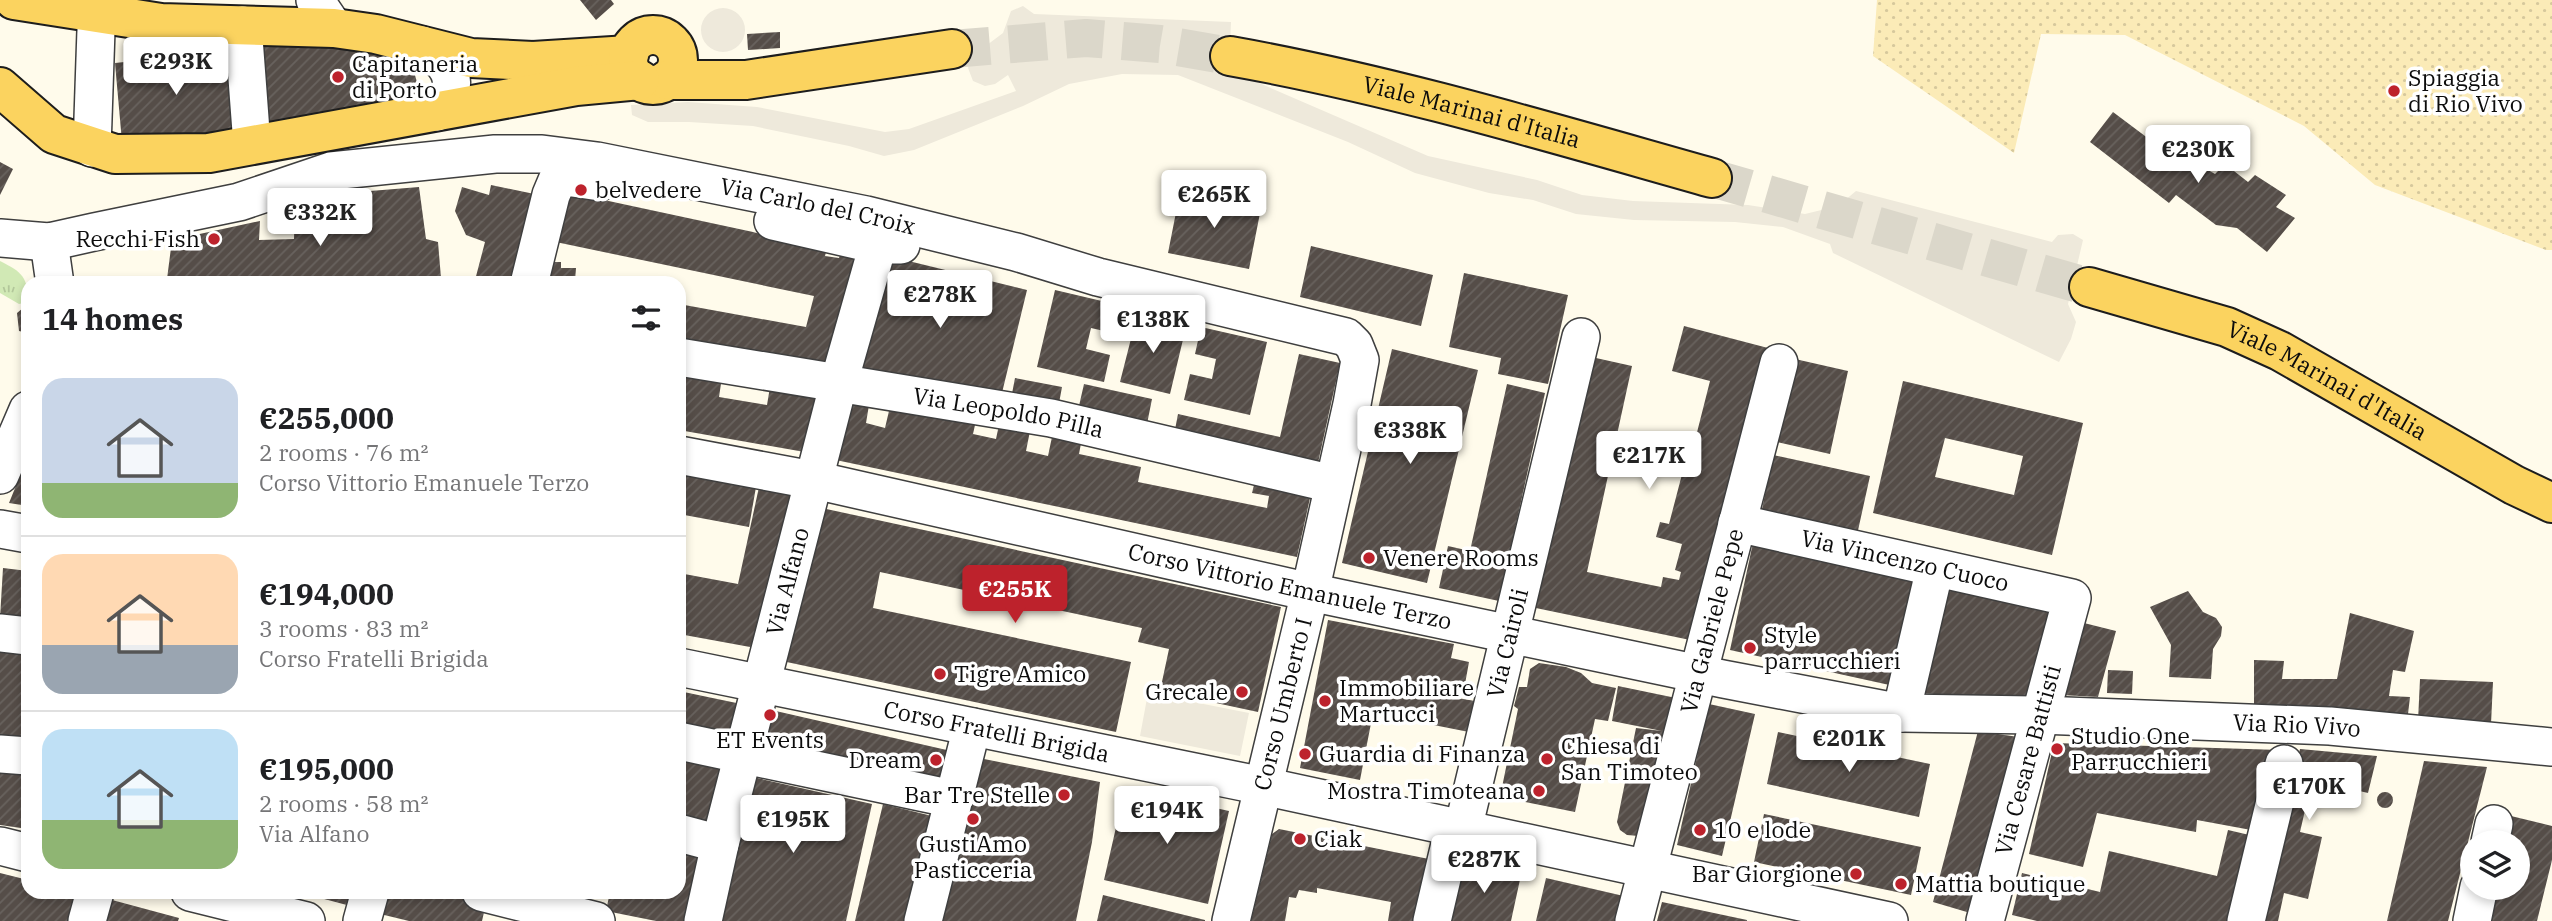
<!DOCTYPE html>
<meta charset="utf-8">
<style>
body{margin:0;font-family:"IBM Plex Serif",serif;background:#f6f6f6;color:#202124;height:100vh;display:flex;flex-direction:column;font-size:26px;white-space:nowrap}
*{box-sizing:border-box;margin:0}
p{font-size:23px;color:#757577}
.icon{flex:none;width:38px;height:38px;fill:none;stroke:currentColor;stroke-width:2;stroke-linecap:round;stroke-linejoin:round}
.map{position:relative;flex:1;overflow:hidden}
.sheet{position:absolute;left:21px;top:276px;width:665px;height:623px;display:flex;flex-direction:column;background:#fff;border-radius:21px;box-shadow:0 4px 10px #0003}
.sheet>*{flex:none}
.fabs{position:absolute;left:2460px;top:830px;display:grid;gap:14px}
.fabs a{display:grid;place-items:center;width:70px;height:70px;border-radius:50%;background:#fff;box-shadow:0 4px 10px #0003;font-size:35px}
.price{position:absolute;translate:-50% -60px;padding:0 16px;border-radius:7px;background:#fff;color:#222;font-size:23px;line-height:46px;filter:drop-shadow(0 2px 4px #0008)}
.price::after{content:'';position:absolute;left:50%;top:42px;width:21px;height:16px;margin-left:-10px;background:inherit;clip-path:polygon(0 0,100% 0,50% 100%)}
.price.on{background:#bd222c;color:#fff}
ul{padding:0;list-style:none}
li{display:flex;align-items:center;gap:21px;height:175px;padding:0 21px}
li+li{border-top:2px solid #e0e0e0}
li span{display:grid;place-items:center;flex:none;width:196px;height:140px;border-radius:21px;color:#555}
li>.icon{margin-inline-start:auto}
span .icon{width:84px;height:84px;fill:#fffc;stroke-width:1}
li b{font-size:30px}
h2{display:flex;justify-content:space-between;align-items:center;height:84px;padding:0 21px;font-size:30px}
.map>svg:first-child{display:block}
.grass{fill:url(#grass-tufts)}
.sand{fill:url(#sand-dots)}
.plaza{fill:#eee9db}
.building{fill:url(#building-hatch);fill-rule:evenodd}
.lines{fill:none;stroke-linecap:round;stroke-linejoin:round}
.major-tunnel{stroke:#dbd7ca;stroke-width:38;stroke-dasharray:38 19;stroke-linecap:butt}
.minor-casing{stroke:#3f3f3f;stroke-width:40}
.major-casing{stroke:#1d1d1d;stroke-width:42}
.minor{stroke:#fff;stroke-width:37}
.major{stroke:#fbd35f;stroke-width:38}
.poi-dot{fill:#bd222c;stroke:#fff;stroke-width:2.5}
.labels{text-anchor:middle;stroke-width:7;stroke-linejoin:round;paint-order:stroke}
.poi-label{font-size:23px;fill:#0c0c0c;stroke:#fff;text-anchor:start}
.street-label{font-size:23px;fill:#0c0c0c;stroke:#fff}
</style>
<div class="map">
<svg width="2552" height="921" viewBox="0 0 2552 921">
<defs>
<pattern id="grass-tufts" width="24" height="20" patternUnits="userSpaceOnUse" patternTransform="scale(1.75)"><rect width="24" height="20" fill="#d1e9b5"/><path d="M3 7l-1-3M5 7V3M7 7l1-3M15 17l-1-3M17 17v-4M19 17l1-3" fill="none" stroke="#b2c79a"/></pattern>
<pattern id="sand-dots" width="8" height="8" patternUnits="userSpaceOnUse" patternTransform="scale(1.75)"><rect width="8" height="8" fill="#fbebb7"/><path d="M2 2h.1M6 6h.1" fill="none" stroke="#d6c89c" stroke-width="1.8" stroke-linecap="round"/></pattern>
<pattern id="building-hatch" width="6" height="6" patternUnits="userSpaceOnUse" patternTransform="scale(1.75)"><rect width="6" height="6" fill="#554d48"/><path d="M-1 1l2-2M0 6l6-6M5 7l2-2" fill="none" stroke="#68625e"/></pattern>
</defs>
<rect width="100%" height="100%" fill="#fffbeb"/>
<!-- grass -->
<path class="grass" d="M0,261C22,272 28,277 28,302L19,304L0,293Z"/>
<!-- sand -->
<path class="sand" d="M1877,0H2552V250H2546L2375,185L2304,126L2125,35L2041,34L2014,153L1873,56Z"/>
<!-- plaza -->
<path class="plaza" d="M1023,6L1034,14L1231,22L1229,70L1428,156L1537,180L1582,195L1633,201L1748,205L1805,214L1838,206L1856,191L2052,242L2058,235L2073,234L2083,240L2068,304L2076,322L2071,339L2059,362L1833,253L1830,244L1783,227L1735,222L1634,220L1576,214L1533,200L1489,193L1415,173L1348,142L1178,75L1122,74L1069,84L1023,106L914,150L884,156L849,146L753,126L689,122H648L632,115L631,105L688,102L757,107L885,132L909,129L1016,91L1008,75L995,84L985,86L973,81L968,68L971,57L1003,33L1011,11Z
M701 30a22 22 0 1 1 44 0a22 22 0 1 1-44 0Z
M1148,693L1249,713L1240,756L1140,736Z"/>
<!-- building -->
<path class="building" d="M580,0H611L614,4L596,20Z
M780,32V48L748,50L747,34Z
M335,42L409,54L422,100L266,131L258,47Z
M230,51L236,131L122,142L115,63Z
M2113,112L2201,178L2208,170L2215,174L2225,164L2248,182L2255,175L2286,195L2276,207L2295,218L2267,252L2237,228L2216,225L2176,195L2169,203L2090,142Z
M0,162L13,169L0,195Z
M491,185L544,196L522,284H474L485,242L466,235L455,211L462,187L489,195Z
M419,187L426,239L438,242L441,278L436,284H244L167,279L172,240L260,221L259,240L294,239L295,209L359,207L358,192Z
M562,191L753,232L826,252L825,256L839,258L843,247L865,253L835,370L679,344V304L806,327L814,296L551,241Z
M1180,192L1261,208L1249,269L1168,253Z
M1311,246L1433,275L1421,326L1300,297Z
M884,255L1027,290L1000,401L854,375Z
M544,262H561V268H576L575,281L578,284H538Z
M1464,273L1568,295L1548,384L1498,374L1501,358L1449,347Z
M1055,290L1123,306L1117,334L1091,328L1086,349L1110,355L1104,382L1037,367Z
M23,308H28V333L19,331L17,313Z
M1137,315L1186,327L1170,394L1120,382Z
M1684,326L1768,348L1708,578L1695,641L1531,607L1587,356L1632,366L1587,572L1661,587L1663,577L1679,580L1681,572L1675,570L1682,544L1656,537L1660,522L1669,524L1686,459L1690,460L1710,381L1672,371Z
M1201,327L1267,342L1250,415L1184,400L1190,374L1212,379L1216,359L1195,354Z
M1392,349L1478,370L1427,583L1342,563Z
M1299,354L1340,363L1316,472L1173,440L1178,414L1280,437Z
M1795,359L1848,371L1830,454L1777,442Z
M679,370L722,377L719,397L767,405L770,387L826,397L816,454L679,430Z
M1015,378L1062,387L1057,414L1010,404Z
M1903,381L2083,423L2052,555L1873,513ZM1945,438L2023,456L2014,495L1935,477Z
M1084,384L1152,399L1145,434L1076,419Z
M1507,384L1545,393L1499,601L1439,588L1448,546L1470,551Z
M892,398L977,416L973,434L996,439L1000,420L1031,426L1026,451L1048,456L1053,432L1082,438L1079,454L1141,467L1138,482L1267,508L1269,496L1252,493L1256,477L1312,489L1297,557L831,459L844,400L869,405L866,423L885,428Z
M1773,455L1870,476L1857,535L1761,514Z
M28,456V506L9,503Z
M679,472L756,487L749,527L679,514Z
M759,487L799,493L761,649L679,634V573L738,584Z
M817,507L1281,607L1258,712L1160,691L1169,649L1138,642L1142,628L880,572L873,608L1131,662L1116,732L782,661Z
M1754,538L1919,575L1894,686L1730,650Z
M3,568L28,571V621L0,618Z
M1941,579L2055,607L2033,699L1915,693Z
M2188,591L2203,612L2216,618L2222,627L2221,636L2213,649L2211,679L2169,677L2171,645L2150,607Z
M2350,613L2414,631L2405,672L2393,670L2389,696L2410,697L2408,714L2254,705V660L2284,661L2282,679H2337Z
M1328,620L1454,644L1451,658L1469,662L1465,684L1443,680L1440,695L1475,701L1469,732L1373,713L1360,780L1300,768Z
M2080,622L2116,631L2098,697L2061,695Z
M0,638L28,640V741L0,738Z
M1539,663L1566,667L1581,673L1592,683L1616,688L1608,721L1595,719L1575,812L1500,797L1518,709L1514,706L1519,687H1527L1530,669Z
M2108,670L2133,671L2132,694L2107,693Z
M2420,679L2493,682L2491,724L2418,721Z
M1618,686L1676,698L1639,836L1627,835L1620,830L1617,822L1636,728L1662,731L1612,721Z
M679,691L746,705L737,745L679,733Z
M1709,704L1755,714L1722,856L1677,845Z
M767,709L951,751L942,791L757,749Z
M1978,731L2025,738L1977,915L1933,902Z
M1778,732L1930,764L1919,817L1767,784Z
M2054,743L2280,750L2262,832L2197,820L2196,832L2097,813L2083,867L2029,854Z
M2300,749L2377,756L2368,793L2312,780L2300,832L2322,837L2308,899L2284,893L2278,921H2260Z
M984,759L1100,782L1092,842L1076,921H939Z
M679,761L724,770L712,832L679,825Z
M2424,761L2487,767L2448,921H2387Z
M0,765L28,767V829L0,825Z
M748,776L872,804L846,921H716Z
M1125,788L1229,811L1208,904L1104,880Z
M2377 800a8 8 0 1 1 16 0a8 8 0 1 1-16 0Z
M883,804L932,816L907,921H855Z
M1764,814L1921,847L1911,895L1754,862Z
M2511,816L2552,826V860L2537,921H2485L2493,887H2518V842H2504Z
M1279,829L1429,859L1415,921H1388L1391,902L1317,888V893L1299,890L1296,898L1289,897L1285,921H1251L1272,834Z
M2228,830L2258,837L2238,921H2037L2012,915L2022,873L2100,892L2109,851L2217,876Z
M679,846L708,852L693,921H656L606,911L610,892H679Z
M1462,862L1521,875L1511,921H1449Z
M0,873L28,880V892H77L81,921H0Z
M1546,878L1628,897L1622,921H1536Z
M298,892H362L358,908Z
M381,892H460L487,899L482,921H409L376,913Z
M537,892H591L587,906Z
M1103,895L1205,920V921H1097Z
M101,897L179,918L178,921H95Z
M1662,902L1747,920V921H1657Z"/>
<g class="lines">
<!-- major-tunnel -->
<path class="major-tunnel" d="M952,49L1086,38L1160,44L1230,56
M1712,178L2089,287"/>
<defs>
<g id="minor">
<path d="M315,0L334,28"/>
<path d="M243,25L252,145"/>
<path d="M422,45C450,64 464,83 437,112"/>
<path d="M92,148L97,0"/>
<path d="M773,221L878,245H901"/>
<path id="s1" d="M0,238L49,242L94,232L239,202L331,171L495,154H542L597,161L866,215L1016,252L1098,277L1346,337L1354,345L1360,360L1352,404L1310,592L1231,921"/>
<path d="M49,242L55,284"/>
<path d="M529,284L551,195L559,176L600,182"/>
<path id="s2" d="M679,357L1051,418L1333,484"/>
<path id="s3" d="M679,455L828,483L1310,592L1723,679L1901,713L2040,715L2330,726L2552,747"/>
<path d="M0,475L28,410"/>
<path id="s4" d="M1737,523L2072,598L1985,921"/>
<path d="M0,529L28,534"/>
<path d="M0,633L28,636"/>
<path id="s5" d="M679,667L1263,786L1889,921"/>
<path d="M1901,713L1935,568"/>
<path d="M679,741L953,799"/>
<path d="M0,754L28,756"/>
<path id="s6" d="M1463,829L1581,337"/>
<path d="M679,833L720,844"/>
<path d="M2490,842L2494,824"/>
<path d="M0,846L28,853"/>
<path d="M190,892L306,921"/>
<path d="M481,892L596,921"/>
<path d="M87,921L95,892"/>
<path d="M362,921L370,892"/>
<path id="s7" d="M703,921L720,844L839,382L878,245"/>
<path d="M923,921L972,727"/>
<path d="M1432,921L1454,827"/>
<path id="s8" d="M1634,921L1779,363"/>
<path d="M2246,921L2284,764"/>
<path d="M2472,921L2479,887"/>
</g>
<g id="major">
<path d="M14,0L161,23L334,28L376,34L471,58L533,61L629,55"/>
<circle cx="653" cy="60" r="25"/>
<path id="s9" d="M1230,56C1393,85 1552,133 1712,178"/>
<path d="M667,80H746L952,49"/>
<path d="M0,87L54,134L115,154L209,153L576,86L640,80"/>
<path id="s10" d="M2089,287L2227,327L2280,351L2514,485L2552,503"/>
</g>
</defs>
<!-- minor casing -->
<use href="#minor" class="minor-casing"/>
<!-- major casing -->
<use href="#major" class="major-casing"/>
<!-- minor -->
<use href="#minor" class="minor"/>
<!-- major -->
<use href="#major" class="major"/>
</g>
<!-- markers -->
<g class="poi-dot">
<circle cx="338" cy="77" r="7"/>
<circle cx="2394" cy="91" r="7"/>
<circle cx="581" cy="190" r="7"/>
<circle cx="214" cy="239" r="7"/>
<circle cx="1369" cy="558" r="7"/>
<circle cx="1750" cy="648" r="7"/>
<circle cx="940" cy="674" r="7"/>
<circle cx="1242" cy="692" r="7"/>
<circle cx="1325" cy="701" r="7"/>
<circle cx="770" cy="715" r="7"/>
<circle cx="2057" cy="749" r="7"/>
<circle cx="1305" cy="754" r="7"/>
<circle cx="1547" cy="759" r="7"/>
<circle cx="936" cy="760" r="7"/>
<circle cx="1539" cy="791" r="7"/>
<circle cx="1064" cy="795" r="7"/>
<circle cx="973" cy="819" r="7"/>
<circle cx="1700" cy="830" r="7"/>
<circle cx="1300" cy="839" r="7"/>
<circle cx="1856" cy="874" r="7"/>
<circle cx="1901" cy="884" r="7"/>
</g>
<g class="labels">
<!-- poi labels -->
<g class="poi-label">
<text x="352" y="72">Capitaneria<tspan x="352" dy="26">di Porto</tspan></text>
<text x="2408" y="86">Spiaggia<tspan x="2408" dy="26">di Rio Vivo</tspan></text>
<text x="595" y="198">belvedere</text>
<text x="200" y="247" text-anchor="end">Recchi Fish</text>
<text x="1383" y="566">Venere Rooms</text>
<text x="1764" y="643">Style<tspan x="1764" dy="26">parrucchieri</tspan></text>
<text x="954" y="682">Tigre Amico</text>
<text x="1339" y="696">Immobiliare<tspan x="1339" dy="26">Martucci</tspan></text>
<text x="1228" y="700" text-anchor="end">Grecale</text>
<text x="2071" y="744">Studio One<tspan x="2071" dy="26">Parrucchieri</tspan></text>
<text x="770" y="748" text-anchor="middle">ET Events</text>
<text x="1561" y="754">Chiesa di<tspan x="1561" dy="26">San Timoteo</tspan></text>
<text x="1319" y="762">Guardia di Finanza</text>
<text x="922" y="768" text-anchor="end">Dream</text>
<text x="1525" y="799" text-anchor="end">Mostra Timoteana</text>
<text x="1050" y="803" text-anchor="end">Bar Tre Stelle</text>
<text x="1714" y="838">10 e lode</text>
<text x="1314" y="847">Ciak</text>
<text x="973" y="852" text-anchor="middle">GustiAmo<tspan x="973" dy="26">Pasticceria</tspan></text>
<text x="1842" y="882" text-anchor="end">Bar Giorgione</text>
<text x="1915" y="892">Mattia boutique</text>
</g>
<!-- street labels -->
<g class="street-label">
<text dy="8" stroke="none"><textPath href="#s9" startOffset="248">Viale Marinai d'Italia</textPath></text>
<text dy="8" stroke="none"><textPath href="#s1" startOffset="833">Via Carlo del Croix</textPath></text>
<text dy="8" stroke="none"><textPath href="#s10" startOffset="257">Viale Marinai d'Italia</textPath></text>
<text dy="8" stroke="none"><textPath href="#s2" startOffset="334">Via Leopoldo Pilla</textPath></text>
<text dy="8" stroke="none"><textPath href="#s4" startOffset="172">Via Vincenzo Cuoco</textPath></text>
<text dy="8" stroke="none"><textPath href="#s7" startOffset="350">Via Alfano</textPath></text>
<text dy="8" stroke="none"><textPath href="#s3" startOffset="625">Corso Vittorio Emanuele Terzo</textPath></text>
<text dy="8" stroke="none"><textPath href="#s8" startOffset="310">Via Gabriele Pepe</textPath></text>
<text dy="8" stroke="none"><textPath href="#s6" startOffset="191">Via Cairoli</textPath></text>
<text transform="translate(1283 704) rotate(-76)" y="8">Corso Umberto I</text>
<text dy="8" stroke="none"><textPath href="#s3" startOffset="1645">Via Rio Vivo</textPath></text>
<text dy="8" stroke="none"><textPath href="#s5" startOffset="324">Corso Fratelli Brigida</textPath></text>
<text transform="translate(2028 760) rotate(-75)" y="8">Via Cesare Battisti</text>
</g>
</g>
</svg>
<div class="fabs">
<a><svg class="icon" aria-label="layers" viewBox="0 0 24 24"><path d="M12 4l9 5-9 5-9-5zM3 14l9 5 9-5"/></svg></a>
</div>
<b class="price" style="left:176px;top:97px">€293K</b>
<b class="price" style="left:2198px;top:185px">€230K</b>
<b class="price" style="left:1214px;top:230px">€265K</b>
<b class="price" style="left:320px;top:248px">€332K</b>
<b class="price" style="left:940px;top:330px">€278K</b>
<b class="price" style="left:1153px;top:355px">€138K</b>
<b class="price" style="left:1410px;top:466px">€338K</b>
<b class="price" style="left:1649px;top:491px">€217K</b>
<b class="price on" style="left:1015px;top:625px">€255K</b>
<b class="price" style="left:1849px;top:774px">€201K</b>
<b class="price" style="left:2309px;top:822px">€170K</b>
<b class="price" style="left:1167px;top:846px">€194K</b>
<b class="price" style="left:793px;top:855px">€195K</b>
<b class="price" style="left:1484px;top:895px">€287K</b>
<section class="sheet">
<h2>14 homes<svg class="icon" aria-label="filters" viewBox="0 0 24 24"><path d="M4 7h16M4 17h16"/><circle cx="9" cy="7" r="2"/><circle cx="15" cy="17" r="2"/></svg></h2>
<ul>
<li><span style="background:linear-gradient(#c9d6e8 75%,#8fb573 0)"><svg class="icon" aria-label="home" viewBox="0 0 24 24"><path d="M3 11l9-7 9 7M6 9v11h12V9"/></svg></span><div><b>€255,000</b><p>2 rooms · 76 m²</p><p>Corso Vittorio Emanuele Terzo</p></div></li>
<li><span style="background:linear-gradient(#ffd9b3 65%,#9aa5b1 0)"><svg class="icon" aria-label="home" viewBox="0 0 24 24"><path d="M3 11l9-7 9 7M6 9v11h12V9"/></svg></span><div><b>€194,000</b><p>3 rooms · 83 m²</p><p>Corso Fratelli Brigida</p></div></li>
<li><span style="background:linear-gradient(#bfe0f5 65%,#8fb573 0)"><svg class="icon" aria-label="home" viewBox="0 0 24 24"><path d="M3 11l9-7 9 7M6 9v11h12V9"/></svg></span><div><b>€195,000</b><p>2 rooms · 58 m²</p><p>Via Alfano</p></div></li>
</ul>
</section>
</div>
